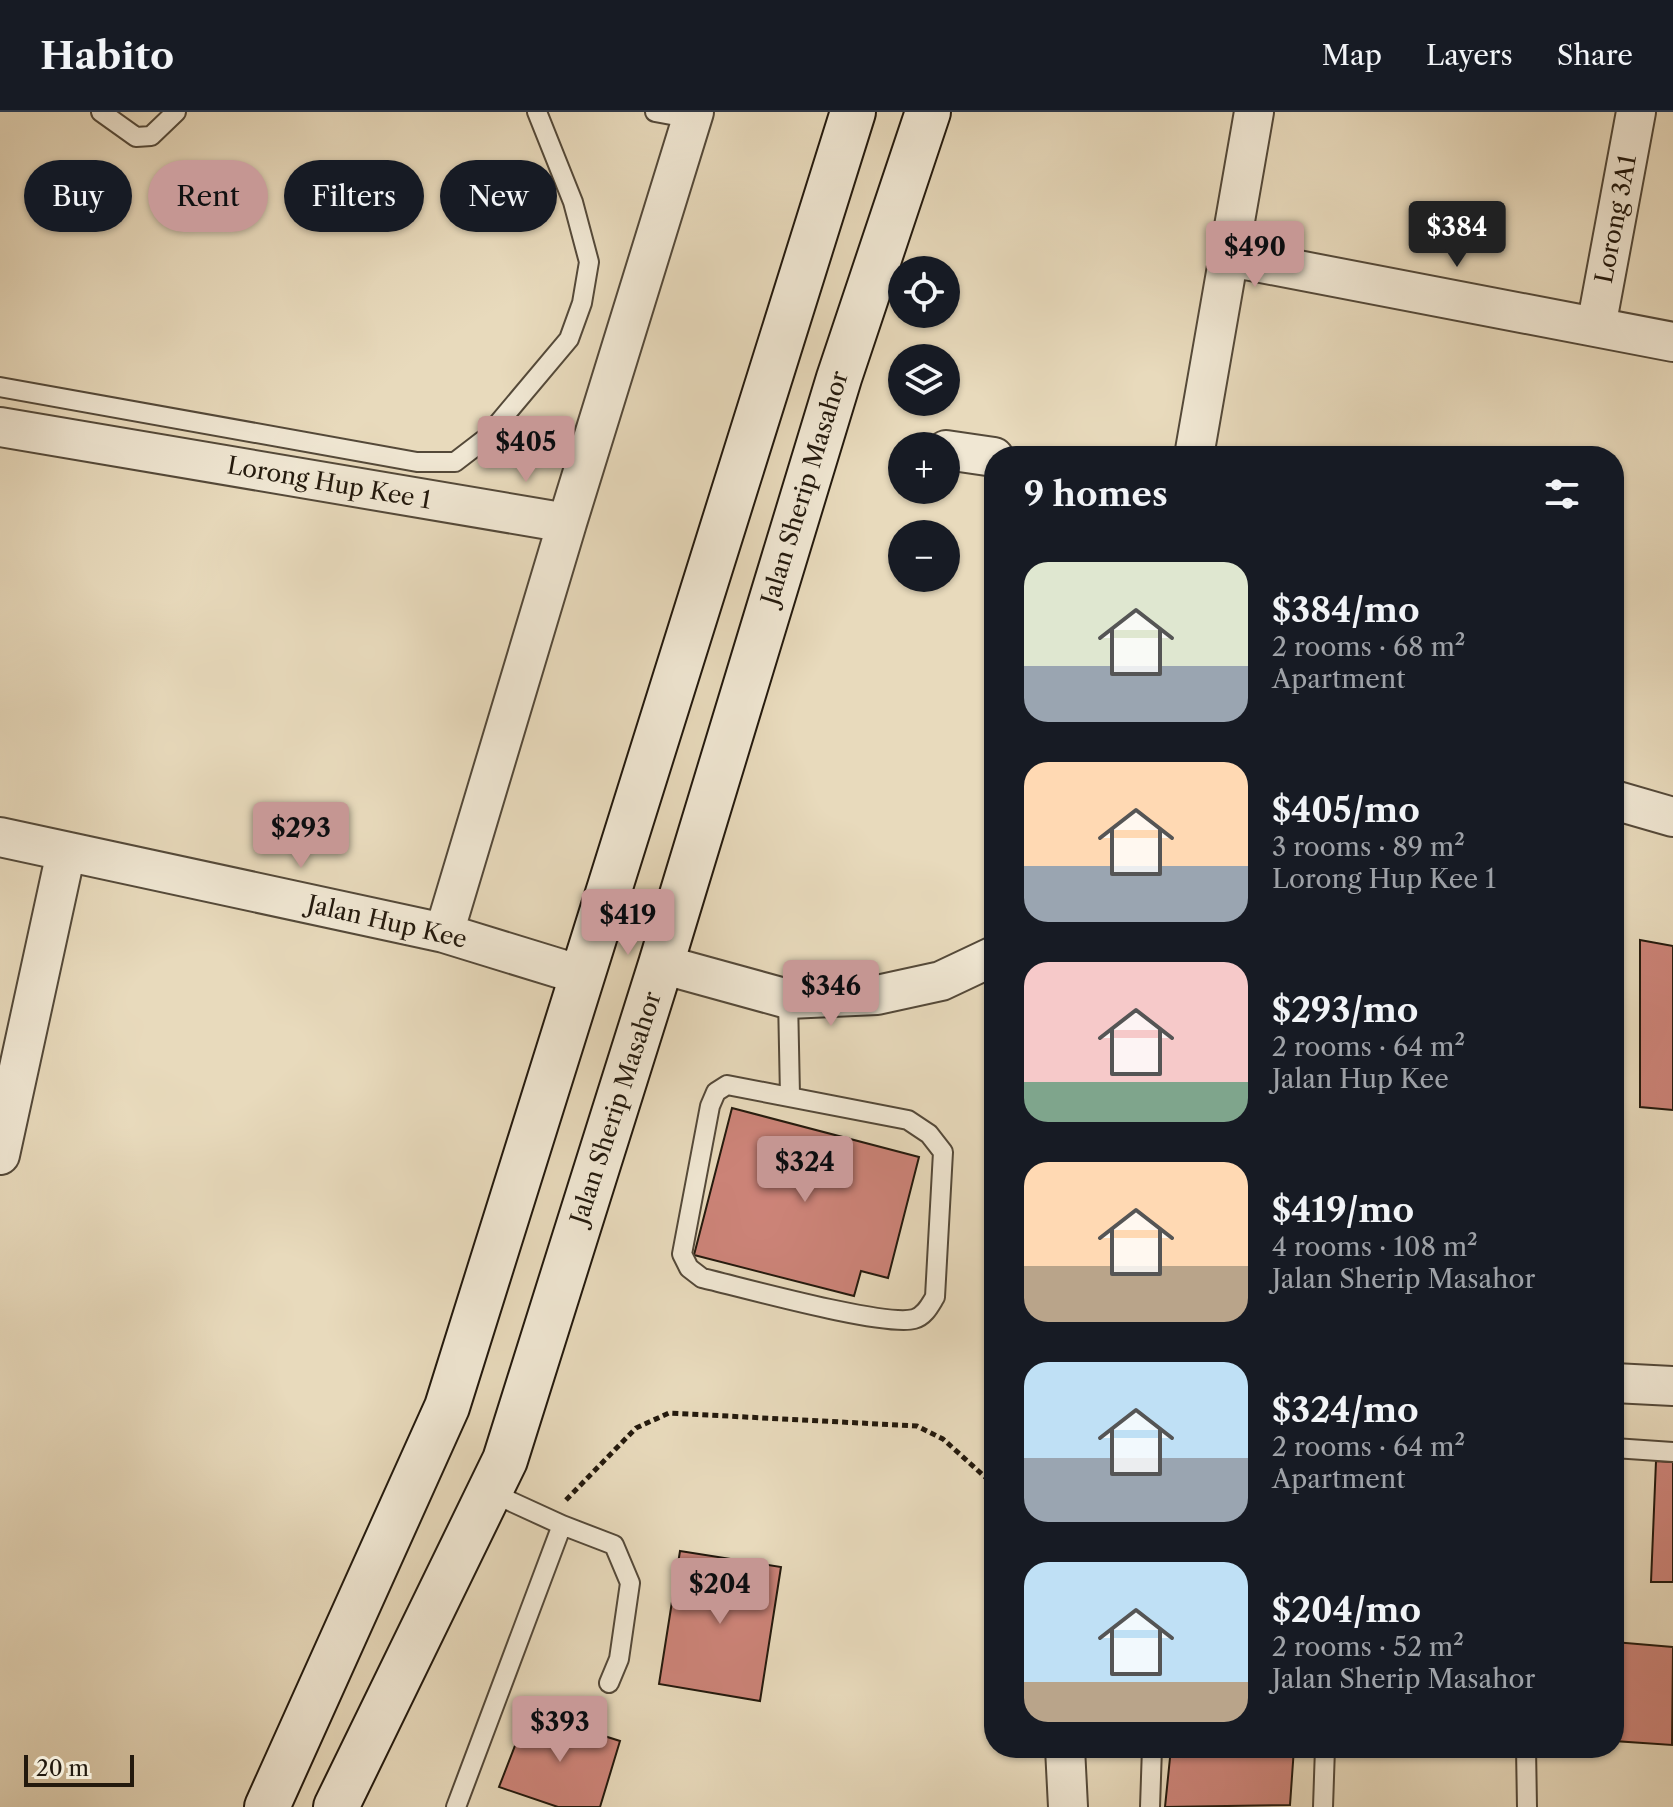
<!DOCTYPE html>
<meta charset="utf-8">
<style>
body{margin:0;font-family:"Libre Caslon Text",serif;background:#242831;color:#f1f3f6;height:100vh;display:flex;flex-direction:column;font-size:30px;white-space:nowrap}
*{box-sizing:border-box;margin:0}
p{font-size:26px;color:#9ea1a6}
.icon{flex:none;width:44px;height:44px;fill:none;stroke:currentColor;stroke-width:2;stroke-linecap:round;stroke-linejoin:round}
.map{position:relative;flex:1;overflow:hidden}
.drawer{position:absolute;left:984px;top:334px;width:640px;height:1312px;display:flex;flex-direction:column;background:#171b24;border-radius:32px;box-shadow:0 2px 6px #0004}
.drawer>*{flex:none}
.hud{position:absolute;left:24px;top:48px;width:760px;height:72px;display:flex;gap:16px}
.fabs{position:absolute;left:888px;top:144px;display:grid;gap:16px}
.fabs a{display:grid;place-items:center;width:72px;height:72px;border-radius:50%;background:#171b24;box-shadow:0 2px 6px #0004;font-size:40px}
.scale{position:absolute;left:24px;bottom:20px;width:110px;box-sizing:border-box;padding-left:8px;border:4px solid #23190d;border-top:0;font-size:22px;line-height:28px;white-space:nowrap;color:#23190d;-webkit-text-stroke:6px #f0e7d3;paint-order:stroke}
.price{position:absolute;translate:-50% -68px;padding:0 18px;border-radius:8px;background:#c59692;color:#111;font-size:26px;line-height:52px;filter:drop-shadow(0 2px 4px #0008)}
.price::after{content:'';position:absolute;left:50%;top:48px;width:24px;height:18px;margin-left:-12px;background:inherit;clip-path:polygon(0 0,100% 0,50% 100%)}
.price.on{background:#222;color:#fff}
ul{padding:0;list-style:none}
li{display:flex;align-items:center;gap:24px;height:200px;padding:0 40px}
li span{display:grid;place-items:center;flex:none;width:224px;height:160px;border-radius:24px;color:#555}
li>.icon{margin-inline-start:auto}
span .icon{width:96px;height:96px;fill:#fffc;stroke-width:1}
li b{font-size:34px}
h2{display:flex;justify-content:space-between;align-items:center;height:96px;padding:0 40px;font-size:34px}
.tag{padding:0 28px;border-radius:36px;background:#171b24;box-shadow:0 2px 6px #0004;font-size:28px;line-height:72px}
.tag.on{background:#c59692;color:#111}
header{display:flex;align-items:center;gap:48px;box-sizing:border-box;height:112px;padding:0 40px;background:#171b24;border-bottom:2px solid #363941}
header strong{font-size:38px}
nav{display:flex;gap:44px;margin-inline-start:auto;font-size:28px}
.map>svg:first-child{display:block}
.building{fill:#cd8479;stroke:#23190d;stroke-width:2}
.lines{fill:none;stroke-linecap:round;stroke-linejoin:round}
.service-casing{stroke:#544939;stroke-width:22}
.minor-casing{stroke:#544939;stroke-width:42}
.secondary-casing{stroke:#23190d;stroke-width:48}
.path{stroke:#23190d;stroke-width:5;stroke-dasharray:6 4;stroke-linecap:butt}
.service{stroke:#f0e7d3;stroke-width:18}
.minor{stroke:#f0e7d3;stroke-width:38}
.secondary{stroke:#f0e7d3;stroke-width:44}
.labels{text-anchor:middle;stroke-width:6;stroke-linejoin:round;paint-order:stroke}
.street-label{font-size:24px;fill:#23190d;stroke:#f0e7d3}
</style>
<header>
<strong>Habito</strong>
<nav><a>Map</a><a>Layers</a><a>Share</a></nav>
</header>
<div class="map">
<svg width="1673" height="1695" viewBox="0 0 1673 1695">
<rect width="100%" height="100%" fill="#e8dabc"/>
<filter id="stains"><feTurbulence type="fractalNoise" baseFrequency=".0025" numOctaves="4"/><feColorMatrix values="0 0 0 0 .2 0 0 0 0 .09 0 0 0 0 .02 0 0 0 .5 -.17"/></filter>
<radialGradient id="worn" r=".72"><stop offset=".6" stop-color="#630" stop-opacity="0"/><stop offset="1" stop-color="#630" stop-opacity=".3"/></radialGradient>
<!-- building -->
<path class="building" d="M1640,828L1673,834V998L1640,995Z
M732,996L919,1045L888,1166L861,1159L854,1184L694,1143Z
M1614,1347H1616L1614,1411Z
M1656,1349L1673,1350V1470H1651Z
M680,1439L781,1455L760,1589L659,1572Z
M1614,1530L1673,1535L1672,1633L1614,1629Z
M528,1600L620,1629L600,1695H558L499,1675Z
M1171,1636H1294L1290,1693L1165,1695Z"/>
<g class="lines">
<defs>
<path id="service" d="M101,0L136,25L151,24L176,0
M655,0L693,7
M0,275L417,350H455L485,327L569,227L582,191L589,150L573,90L537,0
M788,887L790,983
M727,973L908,1008L929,1022L943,1040L935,1185C930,1193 925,1204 914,1207C884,1215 741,1175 702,1166L689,1156L682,1142L710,994L716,980Z
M1614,1336L1673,1340
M562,1413L614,1433L630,1471L619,1547L609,1571
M1526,1636L1527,1695
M456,1695L562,1413L490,1380
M1150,1695L1152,1636
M1323,1695L1325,1636"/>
<path id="minor" d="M1230,145L1673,230
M1596,215L1636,0
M0,315L567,411L444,821
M946,338L994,345
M1194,344L1254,0
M567,411L694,0
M1614,688L1673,705
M0,725L444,821L584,864
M661,852L788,887L877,883L941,869L994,844
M0,1043L66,740
M1614,1271L1673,1274
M1065,1636L1068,1695"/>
<path id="secondary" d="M267,1695L447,1295L853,0
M336,1695L505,1348L661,852L839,266L928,0"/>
</defs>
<!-- service casing -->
<use href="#service" class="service-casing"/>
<!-- minor casing -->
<use href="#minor" class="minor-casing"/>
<!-- secondary casing -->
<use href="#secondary" class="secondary-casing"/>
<!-- path -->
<path class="path" d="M566,1388L636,1316L669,1301L917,1314L943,1327L994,1373"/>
<!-- service -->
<use href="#service" class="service"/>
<!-- minor -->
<use href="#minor" class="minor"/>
<!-- secondary -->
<use href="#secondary" class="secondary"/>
</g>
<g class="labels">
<!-- street labels -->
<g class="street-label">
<text transform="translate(1616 107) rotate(-79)" y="8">Lorong 3A1</text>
<text transform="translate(329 371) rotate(10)" y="8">Lorong Hup Kee 1</text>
<text transform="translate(805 376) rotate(-73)" y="8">Jalan Sherip Masahor</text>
<text transform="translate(387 810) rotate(13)" y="8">Jalan Hup Kee</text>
<text transform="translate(616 996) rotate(-72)" y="8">Jalan Sherip Masahor</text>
</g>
</g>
<rect width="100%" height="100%" filter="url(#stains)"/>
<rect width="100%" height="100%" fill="url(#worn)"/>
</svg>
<div class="fabs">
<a><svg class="icon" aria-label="locate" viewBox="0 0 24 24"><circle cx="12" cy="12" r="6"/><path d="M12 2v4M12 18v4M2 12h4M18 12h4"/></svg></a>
<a><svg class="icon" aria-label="layers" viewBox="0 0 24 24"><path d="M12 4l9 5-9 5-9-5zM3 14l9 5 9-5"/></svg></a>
<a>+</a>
<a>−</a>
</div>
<div class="scale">20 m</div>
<b class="price on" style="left:1457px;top:157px">$384</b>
<b class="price" style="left:1255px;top:177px">$490</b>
<b class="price" style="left:526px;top:372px">$405</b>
<b class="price" style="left:301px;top:758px">$293</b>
<b class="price" style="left:628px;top:845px">$419</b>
<b class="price" style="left:831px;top:916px">$346</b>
<b class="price" style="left:805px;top:1092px">$324</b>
<b class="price" style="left:720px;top:1514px">$204</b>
<b class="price" style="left:560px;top:1652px">$393</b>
<div class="hud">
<a class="tag">Buy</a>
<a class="tag on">Rent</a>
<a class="tag">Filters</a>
<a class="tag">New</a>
</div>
<section class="drawer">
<h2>9 homes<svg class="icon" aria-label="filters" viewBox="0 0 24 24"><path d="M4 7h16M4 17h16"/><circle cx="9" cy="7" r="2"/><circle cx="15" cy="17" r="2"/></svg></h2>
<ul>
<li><span style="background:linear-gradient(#dfe7d0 65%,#9aa5b1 0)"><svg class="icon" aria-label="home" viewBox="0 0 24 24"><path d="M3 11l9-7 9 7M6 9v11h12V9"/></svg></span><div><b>$384/mo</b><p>2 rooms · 68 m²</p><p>Apartment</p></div></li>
<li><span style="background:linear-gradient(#ffd9b3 65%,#9aa5b1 0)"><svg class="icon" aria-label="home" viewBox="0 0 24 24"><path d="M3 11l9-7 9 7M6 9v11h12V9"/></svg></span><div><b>$405/mo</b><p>3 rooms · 89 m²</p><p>Lorong Hup Kee 1</p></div></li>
<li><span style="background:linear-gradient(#f6c9c9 75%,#7fa58c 0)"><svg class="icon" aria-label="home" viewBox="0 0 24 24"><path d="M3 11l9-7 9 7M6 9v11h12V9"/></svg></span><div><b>$293/mo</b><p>2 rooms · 64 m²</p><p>Jalan Hup Kee</p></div></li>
<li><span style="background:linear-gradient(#ffd9b3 65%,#b9a48a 0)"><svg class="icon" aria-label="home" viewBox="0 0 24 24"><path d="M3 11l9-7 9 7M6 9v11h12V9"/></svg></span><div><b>$419/mo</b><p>4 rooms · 108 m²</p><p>Jalan Sherip Masahor</p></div></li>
<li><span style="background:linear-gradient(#bfe0f5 60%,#9aa5b1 0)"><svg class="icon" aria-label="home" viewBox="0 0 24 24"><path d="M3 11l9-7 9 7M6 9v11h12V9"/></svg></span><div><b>$324/mo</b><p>2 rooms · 64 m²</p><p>Apartment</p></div></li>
<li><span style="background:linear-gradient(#bfe0f5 75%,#b9a48a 0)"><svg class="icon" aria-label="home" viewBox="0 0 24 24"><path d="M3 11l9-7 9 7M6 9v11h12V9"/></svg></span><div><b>$204/mo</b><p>2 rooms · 52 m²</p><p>Jalan Sherip Masahor</p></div></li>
</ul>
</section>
</div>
